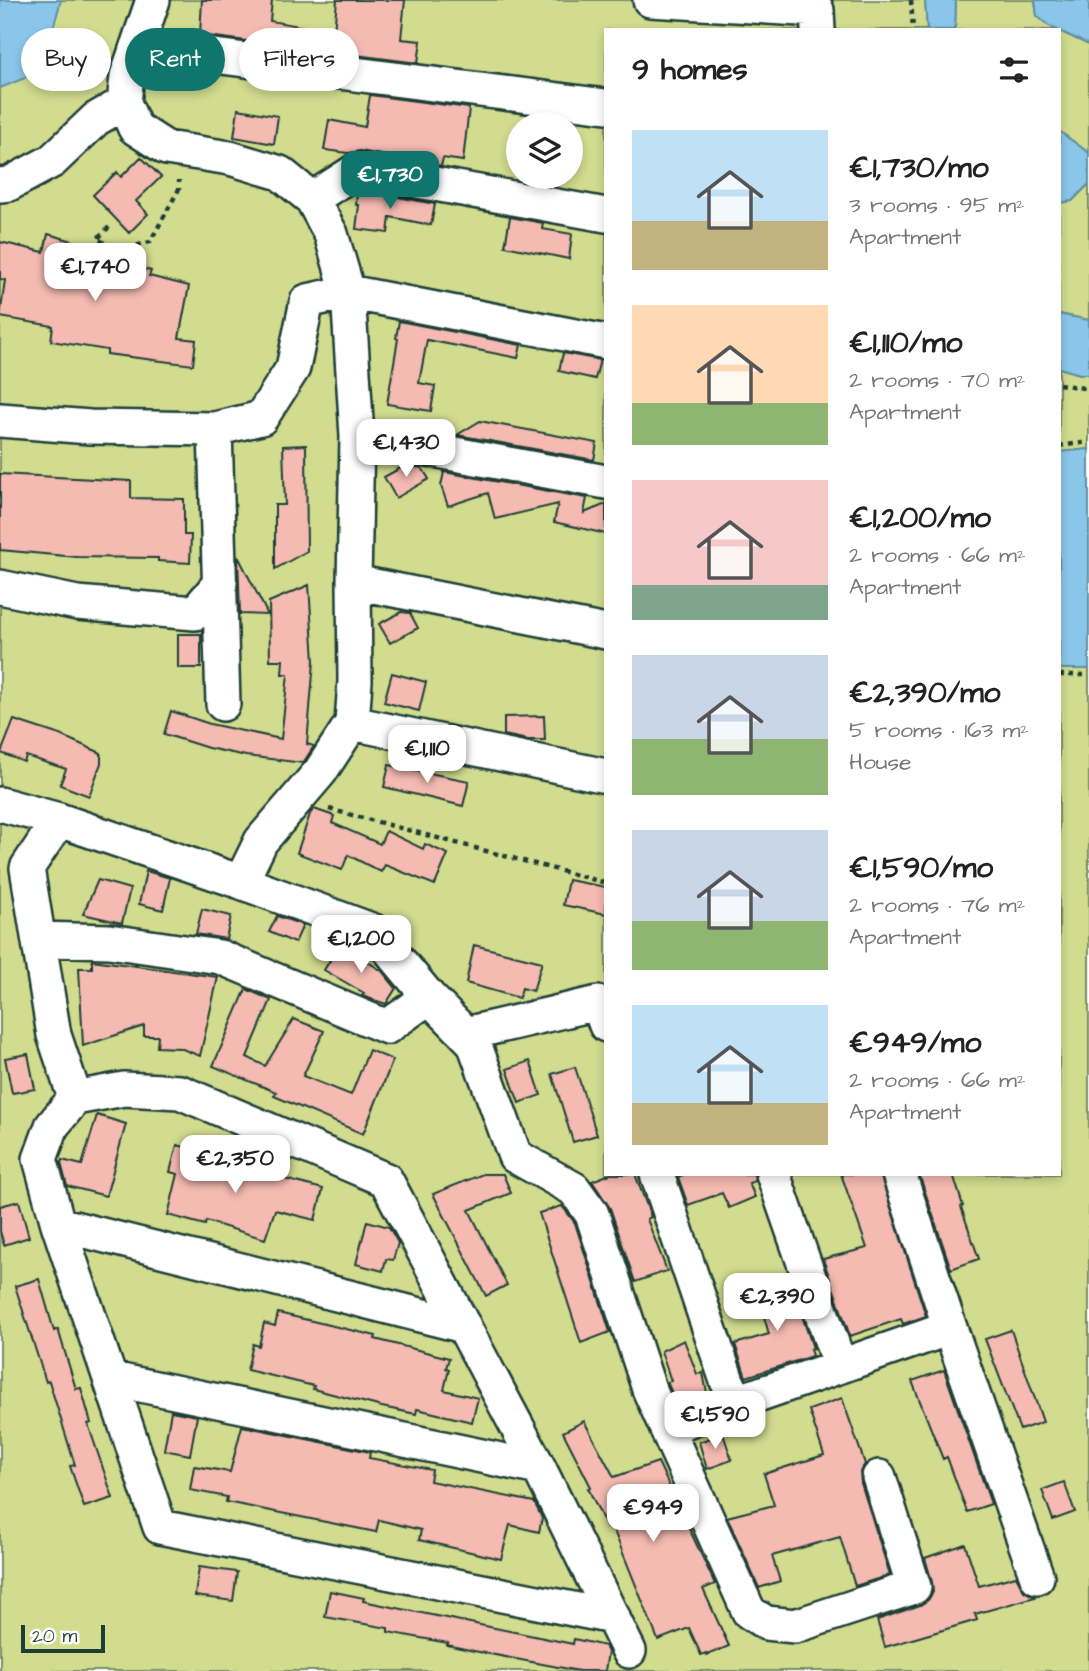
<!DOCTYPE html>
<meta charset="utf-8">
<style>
body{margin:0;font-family:"Architects Daughter",sans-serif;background:#f2f2f2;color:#222;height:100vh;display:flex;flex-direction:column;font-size:26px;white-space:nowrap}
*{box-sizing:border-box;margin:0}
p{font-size:23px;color:#767676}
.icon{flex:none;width:38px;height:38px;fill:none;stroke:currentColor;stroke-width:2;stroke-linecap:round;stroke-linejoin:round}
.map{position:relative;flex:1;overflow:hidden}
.drawer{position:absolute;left:604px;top:28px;width:457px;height:1148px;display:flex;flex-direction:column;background:#fff;border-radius:0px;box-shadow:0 4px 10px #0003}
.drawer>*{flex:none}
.top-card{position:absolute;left:21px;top:28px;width:478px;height:63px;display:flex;gap:14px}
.buttons{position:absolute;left:506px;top:112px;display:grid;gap:14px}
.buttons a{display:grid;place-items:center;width:77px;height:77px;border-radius:50%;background:#fff;box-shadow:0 4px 10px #0003;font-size:35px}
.scale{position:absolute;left:21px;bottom:18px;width:84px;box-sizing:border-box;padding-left:7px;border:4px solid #1f3d34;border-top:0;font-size:19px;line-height:24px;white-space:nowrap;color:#1f3d34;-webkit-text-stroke:5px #fff;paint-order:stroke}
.price{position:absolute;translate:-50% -60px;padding:0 16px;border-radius:14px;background:#fff;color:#222;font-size:23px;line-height:46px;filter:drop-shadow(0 2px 4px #0008)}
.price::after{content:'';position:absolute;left:50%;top:42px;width:21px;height:16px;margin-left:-10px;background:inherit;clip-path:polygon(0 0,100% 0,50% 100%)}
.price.current{background:#0f766e;color:#fff}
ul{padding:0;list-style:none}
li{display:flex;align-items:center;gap:21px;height:175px;padding:0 28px}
li span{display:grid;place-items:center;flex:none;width:196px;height:140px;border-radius:0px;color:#555}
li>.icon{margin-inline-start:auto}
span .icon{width:84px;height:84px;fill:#fffc;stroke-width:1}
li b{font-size:30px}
h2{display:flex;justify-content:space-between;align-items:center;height:84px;padding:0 28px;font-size:30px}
.chip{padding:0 24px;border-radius:32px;background:#fff;box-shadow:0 4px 10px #0003;font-size:24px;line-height:63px}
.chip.current{background:#0f766e;color:#fff}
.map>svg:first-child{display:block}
.green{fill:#d1dc8f;stroke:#788c62;stroke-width:2;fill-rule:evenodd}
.water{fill:#8ac6ea;stroke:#5f8fa1;stroke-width:2}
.building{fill:#f5bab1;stroke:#1f3d34;stroke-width:2}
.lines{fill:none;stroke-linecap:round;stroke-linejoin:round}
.minor-casing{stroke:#1f3d34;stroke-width:38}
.path{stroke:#1f3d34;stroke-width:4.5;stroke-dasharray:5 5;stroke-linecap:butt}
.minor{stroke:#fff;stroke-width:33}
</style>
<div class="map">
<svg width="1089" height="1671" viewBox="0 0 1089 1671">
<rect width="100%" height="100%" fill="#fff"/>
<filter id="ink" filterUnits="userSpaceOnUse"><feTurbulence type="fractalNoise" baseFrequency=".0143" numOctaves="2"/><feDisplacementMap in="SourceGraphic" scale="14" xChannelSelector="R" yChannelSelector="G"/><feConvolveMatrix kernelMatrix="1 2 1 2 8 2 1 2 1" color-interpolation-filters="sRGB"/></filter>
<g filter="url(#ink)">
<!-- green -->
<path class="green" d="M0,0H925L927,30H606V1174H1059V669H1089V1671H0ZM518,124H570V177H518Z
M956,0H1035L1037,16L1056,30H955Z
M1059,31L1089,45V153L1059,131Z
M1089,184V320L1059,314V203L1072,201Z
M1059,368L1080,374H1089V449L1059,452Z"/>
<!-- water -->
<path class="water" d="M0,0H61L54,25L25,78L0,88Z
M925,0H956L955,30H927Z
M1035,0H1089V45L1049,26L1037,16Z
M1059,131L1089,153V184L1072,201L1059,203Z
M1059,314L1089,320V374H1080L1059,368Z
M1089,449V669H1059V452Z"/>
<!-- building -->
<path class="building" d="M202,0H272L270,21L334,32L337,0H405L401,39L421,41L418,63L200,35Z
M370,95L469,108L463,161L443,158L441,166L360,151L348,153L324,150L329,120L365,127Z
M238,109L278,116L274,144L234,137Z
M141,157L161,177L136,201L148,214L129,233L93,195L117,172L121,177Z
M361,190L435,204L431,225L390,217L388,233L356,229L359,205H356L357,193Z
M510,217L543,223L542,229L572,234L569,259L505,246Z
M48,234L73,241L69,255L127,272L129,265L151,271L149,276L189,286L179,338L196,340L193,365L107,354V350L51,341L53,326L0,317L5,280L0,279V242L44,252Z
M399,321L521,345L518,358L427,340L419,383L435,386L431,411L387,404L398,339L396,338Z
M563,353L600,360L595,379L559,371Z
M480,421L597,443L594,460L457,435Z
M306,445L307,551L275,569V505H285L283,446Z
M406,465L422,468L429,479L396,498L384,477Z
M444,472L587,498L584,513L606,504V534L554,522L558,504L495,519L488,493L448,506L441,486Z
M0,474L131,481V498L184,499V535H191L190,563L158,561V558L77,557L0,550Z
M238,556L268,615L240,614Z
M309,585L314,661L307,744L314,746L303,763L246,756L208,748L164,734L171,711L210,724L281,739L288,674H282L283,660H270L269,602Z
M401,612L410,613L418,628L390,643L379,624Z
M178,634H201V668H178Z
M392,673L426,682L419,711L384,702Z
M544,716L545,740H528L504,735V717Z
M14,720L60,735L101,753V763L89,796L60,785L66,769L26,756L24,762L1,753Z
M389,765L469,781L463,806L384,787Z
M314,809L334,816L332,823L380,844L386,831L423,849L425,844L448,854L435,885L385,865L381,872L348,855L342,870L297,853L310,814Z
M146,871L170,878L163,910L139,904Z
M98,880L130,889L122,923L83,914Z
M568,880L606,887V914L563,905Z
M202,909L231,916L226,939L196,934Z
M277,916L303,925L295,943L269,932Z
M340,944L382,971L396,988L386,1004L362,996L364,993L324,970Z
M474,945L542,962L533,991L522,988L519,998L466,983Z
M92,960L218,977L200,1056L180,1048L157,1047L158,1036H144V1026L83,1046L79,968H92Z
M246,989L271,1000L247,1057L265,1066L294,1019L324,1031L303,1076L351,1095L369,1050L393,1060L363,1134L274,1096L276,1092L213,1066Z
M28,1054L35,1089L12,1093L5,1058Z
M530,1061L541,1095L519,1103L507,1069Z
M575,1067L597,1135L573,1142L552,1074Z
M97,1115L126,1124L106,1196L67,1186L61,1163L62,1160L82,1165Z
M177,1145L208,1153L207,1159L323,1189L315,1220L275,1210L265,1239L206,1221L205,1225L168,1215L178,1174L170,1172Z
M483,1174H503L511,1193L469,1210L507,1285L486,1296L433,1194Z
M610,1174H635L651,1217L647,1219L667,1271L635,1282L610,1208L592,1181Z
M685,1174H754L755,1181L749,1183L755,1197L729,1208L722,1193L688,1205L678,1177Z
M841,1174H880L926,1316L903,1324L901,1319L850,1336L823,1259L867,1248Z
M919,1174H953L963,1206L961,1207L979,1259L951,1269Z
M19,1201L29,1237L4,1245L0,1231V1206Z
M562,1206L575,1223L610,1332L581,1343L539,1213Z
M367,1221L389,1227L398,1243L393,1260L386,1259L383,1271L356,1264Z
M788,1275L813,1348L810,1349L812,1356L746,1377L735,1344L769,1334L760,1303L771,1299L765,1283Z
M39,1279L54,1331L58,1329L76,1389L81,1388L91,1423L88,1424L113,1498L84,1507L70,1466L75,1465L49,1381L46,1382L15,1286Z
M278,1313L376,1336L375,1339L449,1358L446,1368L449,1369L444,1390L478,1398L472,1422L417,1409L416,1414L382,1407L313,1389L314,1386L247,1370L253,1344L259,1346L264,1323L275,1326Z
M1011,1330L1043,1422L1020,1430L985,1339Z
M684,1340L697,1374L703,1373L707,1393L677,1404L667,1382L671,1381L661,1351Z
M944,1370L991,1504L967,1512L947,1457L943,1459L912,1381Z
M842,1398L865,1464L860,1472L861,1483L890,1575L855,1586L840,1537L772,1556L780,1581L759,1588L727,1517L774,1505L764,1474L824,1455L809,1410Z
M171,1411L197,1416L190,1455L164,1450Z
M584,1421L614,1477L658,1462L715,1584L703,1589L729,1646L707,1655L706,1653L701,1655L689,1628L658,1640L612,1526L607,1528L588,1488L591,1487L563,1432Z
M242,1426L370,1452L369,1458L432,1470L430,1481L534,1502L542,1518L539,1532L510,1525L501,1559L419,1540L421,1530L379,1520L376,1532L226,1502L227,1497L190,1490L194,1466L230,1472Z
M723,1434L732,1460L707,1469L699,1442Z
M1064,1482L1075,1512L1053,1520L1042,1490Z
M965,1544L979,1586L1016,1576L1024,1591L1035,1597L975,1614L977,1620L885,1647L877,1620L920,1605L928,1600L933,1592L932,1582L925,1558Z
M199,1567L237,1572L233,1601L195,1596Z
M330,1591L364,1598L363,1601L573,1644L574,1639L605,1646L608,1652L605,1671H579L474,1651L447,1645L448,1643L388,1632V1628L325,1617Z"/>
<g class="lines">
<defs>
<path id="minor" d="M153,0L127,76L124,103L135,128L166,148L230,158L280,173L312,199L331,234L348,292L357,436L354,582L355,681L352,723L320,772L261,841L241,882
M650,0L817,10L818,30
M137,53L175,51L606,106
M0,185L9,184L52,161L96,119L124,103
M312,199L357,170L606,215
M0,420L90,427L215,429L261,418L293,368L307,301L348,292L606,342
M215,429L223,704
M357,436L606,482
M354,582L606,632
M0,587L77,603L195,613L220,583
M352,723L606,776
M0,804L59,820L241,882L374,931L429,997L474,1043L515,1156L574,1189L592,1214L649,1389L749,1612L766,1623L795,1626L914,1587L879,1477
M59,820L27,868L54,1035L75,1098
M40,939L109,941L220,957L387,1027L429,997
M465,1034L598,1003L606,1025
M657,1174L727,1381L737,1402L668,1428
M773,1174L840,1366
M899,1174L950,1328
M58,1224L464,1326
M112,1379L539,1468
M737,1402L950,1328L1037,1577
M613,1617L160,1527L58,1224L40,1159L52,1126L75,1098L124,1089L180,1092L386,1180L539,1468L629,1651"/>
</defs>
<!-- minor casing -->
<use href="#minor" class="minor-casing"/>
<!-- path -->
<path class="path" d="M911,0L913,30
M109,227L97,239L119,250L150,242L179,189V180
M1059,384L1089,389
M1059,446L1089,442
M1059,675H1089
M329,809L606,883"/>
<!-- minor -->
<use href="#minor" class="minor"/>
</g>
</g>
</svg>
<div class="buttons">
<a><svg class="icon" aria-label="layers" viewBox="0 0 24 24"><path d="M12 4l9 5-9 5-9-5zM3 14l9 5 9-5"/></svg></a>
</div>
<div class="scale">20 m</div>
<b class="price current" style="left:390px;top:211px">€1,730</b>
<b class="price" style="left:95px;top:303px">€1,740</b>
<b class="price" style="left:406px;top:479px">€1,430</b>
<b class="price" style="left:427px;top:785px">€1,110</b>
<b class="price" style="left:361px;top:975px">€1,200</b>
<b class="price" style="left:235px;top:1195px">€2,350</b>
<b class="price" style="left:777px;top:1333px">€2,390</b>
<b class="price" style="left:715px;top:1451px">€1,590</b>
<b class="price" style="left:653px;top:1544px">€949</b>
<div class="top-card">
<a class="chip">Buy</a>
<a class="chip current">Rent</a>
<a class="chip">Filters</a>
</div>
<section class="drawer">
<h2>9 homes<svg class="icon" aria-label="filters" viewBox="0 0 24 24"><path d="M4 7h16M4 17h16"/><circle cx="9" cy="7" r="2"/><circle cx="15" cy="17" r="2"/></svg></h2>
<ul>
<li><span style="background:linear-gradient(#bfe0f5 65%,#c2b280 0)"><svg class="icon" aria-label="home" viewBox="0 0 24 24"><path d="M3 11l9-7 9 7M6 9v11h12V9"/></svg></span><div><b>€1,730/mo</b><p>3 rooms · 95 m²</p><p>Apartment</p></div></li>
<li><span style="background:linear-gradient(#ffd9b3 70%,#8fb573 0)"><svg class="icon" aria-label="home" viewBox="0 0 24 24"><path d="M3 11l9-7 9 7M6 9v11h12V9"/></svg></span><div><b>€1,110/mo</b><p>2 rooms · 70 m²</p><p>Apartment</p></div></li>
<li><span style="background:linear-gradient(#f6c9c9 75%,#7fa58c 0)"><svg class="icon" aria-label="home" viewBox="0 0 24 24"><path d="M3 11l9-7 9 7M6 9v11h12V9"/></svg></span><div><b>€1,200/mo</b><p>2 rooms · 66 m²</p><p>Apartment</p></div></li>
<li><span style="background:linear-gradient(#c9d6e8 60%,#8fb573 0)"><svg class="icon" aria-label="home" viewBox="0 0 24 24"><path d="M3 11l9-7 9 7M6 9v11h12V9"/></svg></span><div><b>€2,390/mo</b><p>5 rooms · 163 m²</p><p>House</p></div></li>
<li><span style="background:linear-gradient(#c9d6e8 65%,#8fb573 0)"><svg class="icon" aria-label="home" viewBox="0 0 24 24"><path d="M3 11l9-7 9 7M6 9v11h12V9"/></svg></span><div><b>€1,590/mo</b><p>2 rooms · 76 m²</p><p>Apartment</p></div></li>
<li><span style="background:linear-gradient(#bfe0f5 70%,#c2b280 0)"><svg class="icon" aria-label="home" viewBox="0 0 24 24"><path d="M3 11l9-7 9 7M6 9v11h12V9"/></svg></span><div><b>€949/mo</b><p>2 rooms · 66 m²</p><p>Apartment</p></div></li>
</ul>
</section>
</div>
